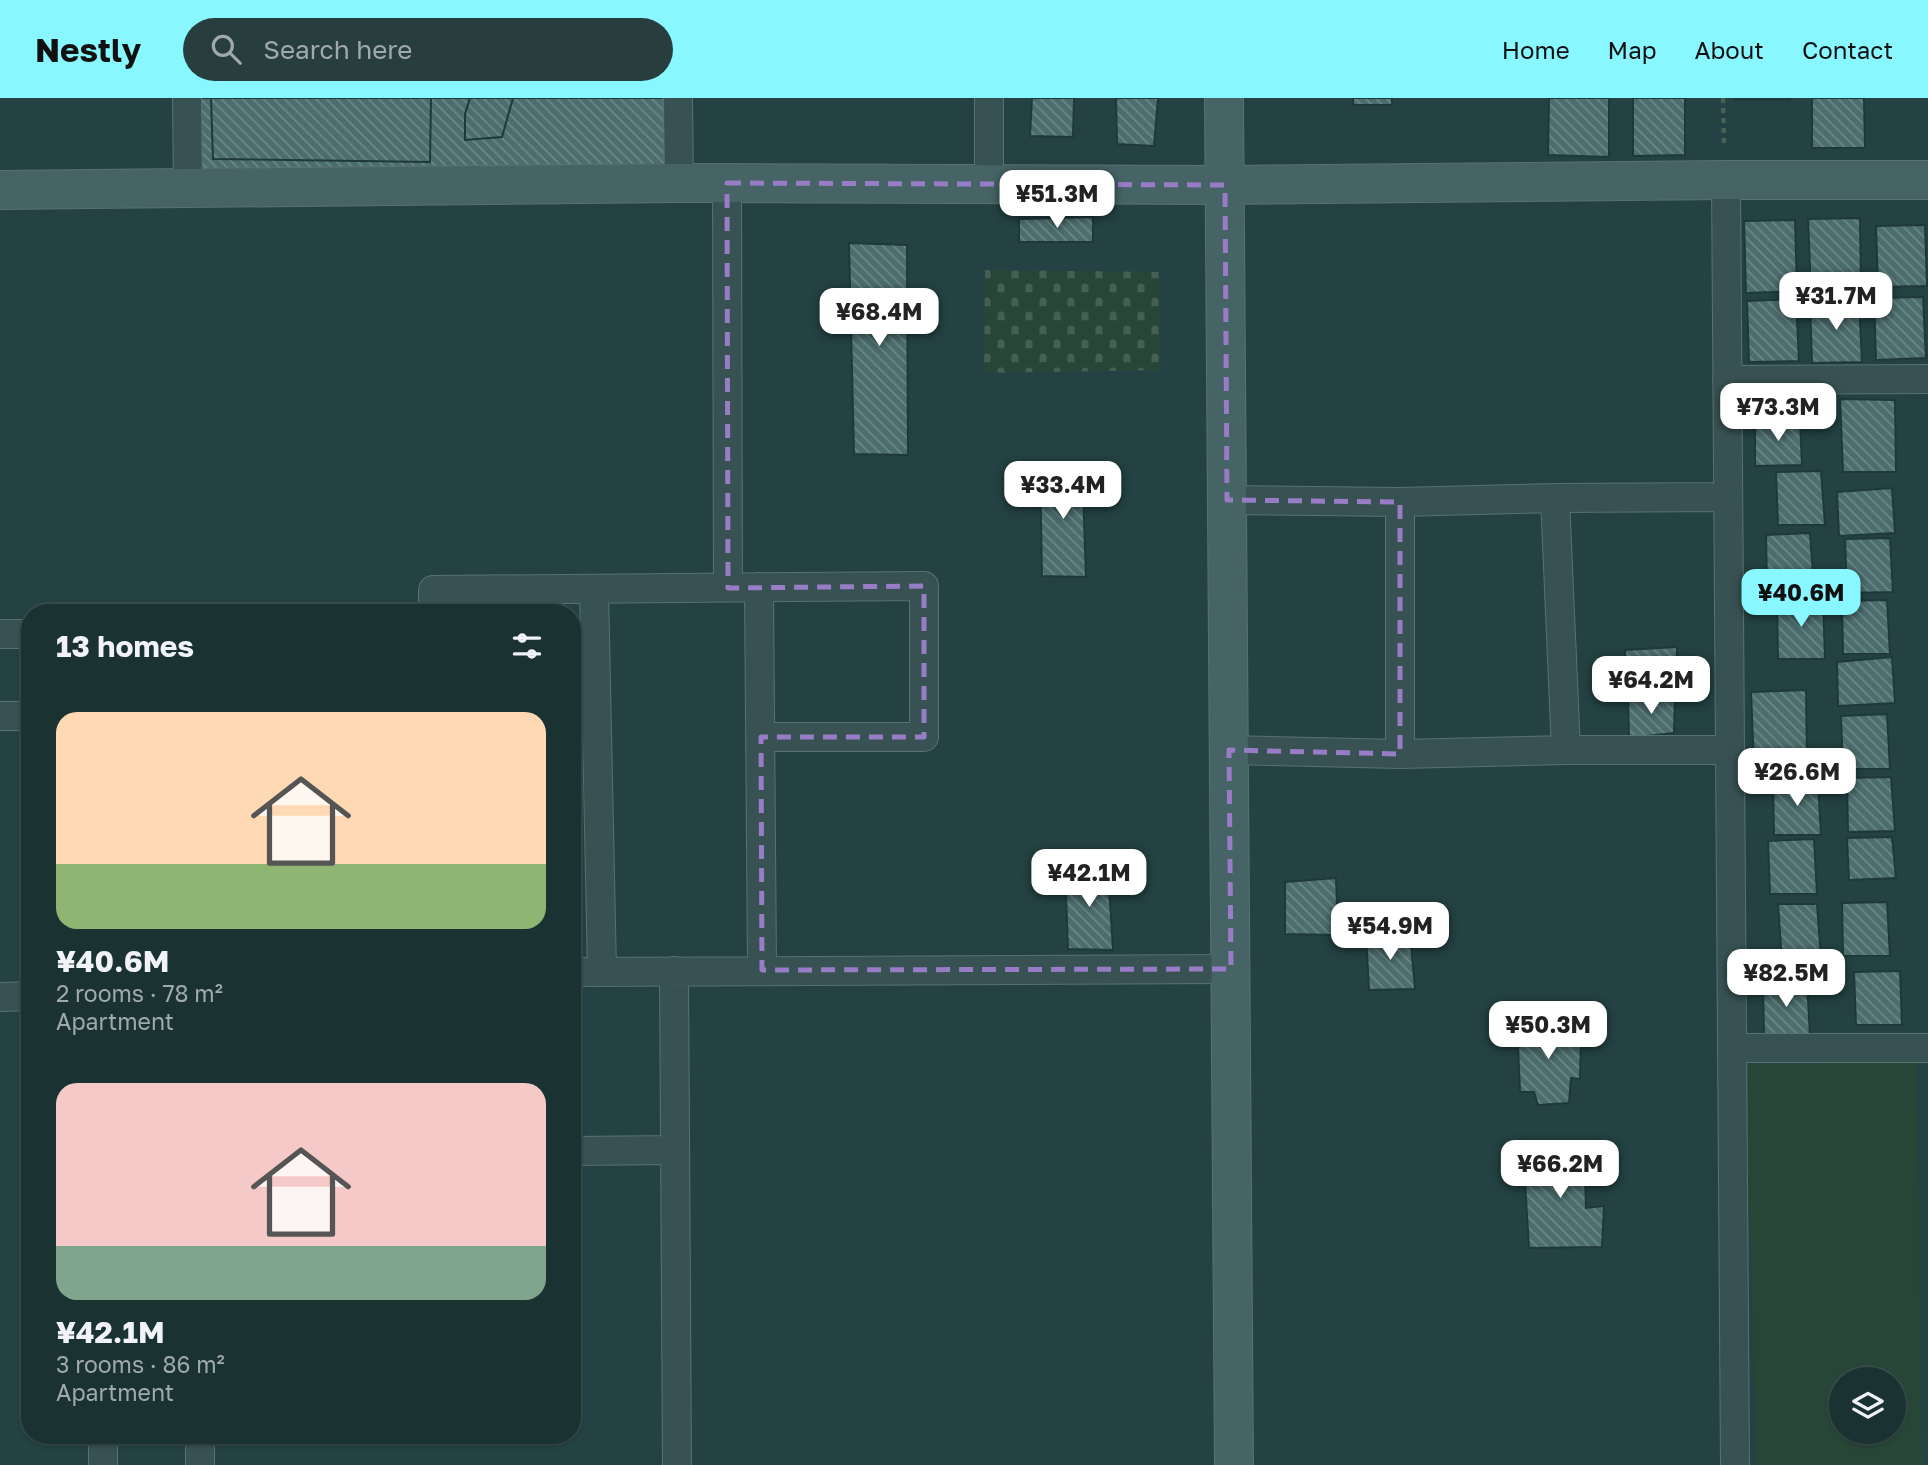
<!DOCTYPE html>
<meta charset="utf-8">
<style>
body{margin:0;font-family:"Golos Text",sans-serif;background:#283e3e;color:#f1f3f6;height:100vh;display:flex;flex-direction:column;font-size:26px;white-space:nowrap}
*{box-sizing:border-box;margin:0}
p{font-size:23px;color:#a0aaac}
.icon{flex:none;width:38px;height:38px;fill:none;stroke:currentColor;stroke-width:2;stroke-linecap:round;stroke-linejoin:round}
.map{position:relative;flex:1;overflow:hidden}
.panel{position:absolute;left:21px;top:506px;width:560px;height:840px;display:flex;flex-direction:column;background:#1b3232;border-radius:28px;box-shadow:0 2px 5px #0004,0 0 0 2px #394d4d}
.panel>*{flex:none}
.controls{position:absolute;left:1829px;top:1269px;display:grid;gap:14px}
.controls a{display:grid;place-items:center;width:77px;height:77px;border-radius:50%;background:#1b3232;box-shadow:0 2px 5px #0004,0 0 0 2px #394d4d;font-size:35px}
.price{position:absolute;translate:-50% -60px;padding:0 16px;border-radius:14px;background:#fff;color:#222;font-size:23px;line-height:46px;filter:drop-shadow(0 2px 4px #0008)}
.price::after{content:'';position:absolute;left:50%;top:42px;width:21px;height:16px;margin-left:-10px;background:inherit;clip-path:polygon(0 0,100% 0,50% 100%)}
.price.active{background:#88f7ff;color:#111}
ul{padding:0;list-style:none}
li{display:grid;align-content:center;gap:14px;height:371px;padding:0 35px}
li span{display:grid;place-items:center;height:217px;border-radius:21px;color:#555}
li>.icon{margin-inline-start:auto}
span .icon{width:126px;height:126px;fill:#fffc;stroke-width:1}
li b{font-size:30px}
h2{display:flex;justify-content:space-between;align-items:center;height:84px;padding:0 35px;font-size:30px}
header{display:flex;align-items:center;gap:42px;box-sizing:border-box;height:98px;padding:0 35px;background:#88f7ff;color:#111}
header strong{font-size:33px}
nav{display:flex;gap:38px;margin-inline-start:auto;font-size:24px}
.search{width:490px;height:63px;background:#283e3e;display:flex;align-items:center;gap:18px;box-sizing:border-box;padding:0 24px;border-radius:38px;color:#a0aaac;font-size:26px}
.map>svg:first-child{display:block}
.grass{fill:#284638;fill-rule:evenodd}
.cemetery{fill:url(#cemetery-stones)}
.building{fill:url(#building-back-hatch);stroke:#1f393a;stroke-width:2}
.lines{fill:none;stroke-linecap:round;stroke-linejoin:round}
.street-casing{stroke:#597273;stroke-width:30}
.secondary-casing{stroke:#597273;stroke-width:40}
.path{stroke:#466356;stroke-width:4.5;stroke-dasharray:5 5;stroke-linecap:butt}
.street{stroke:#385253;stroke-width:28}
.secondary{stroke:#466366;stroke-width:38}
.marked{fill:none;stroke:#987cc6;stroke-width:5;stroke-dasharray:14 9;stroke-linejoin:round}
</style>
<header>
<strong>Nestly</strong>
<div class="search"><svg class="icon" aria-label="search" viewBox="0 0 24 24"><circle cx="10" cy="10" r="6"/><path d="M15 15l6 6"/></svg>Search here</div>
<nav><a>Home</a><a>Map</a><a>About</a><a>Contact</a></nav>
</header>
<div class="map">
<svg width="1928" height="1367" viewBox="0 0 1928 1367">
<defs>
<pattern id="cemetery-stones" width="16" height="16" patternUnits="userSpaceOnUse" patternTransform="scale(1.75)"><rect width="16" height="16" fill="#284638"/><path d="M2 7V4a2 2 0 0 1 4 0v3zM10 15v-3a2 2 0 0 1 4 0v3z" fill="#455f54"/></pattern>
<pattern id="building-back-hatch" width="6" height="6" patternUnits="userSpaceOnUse" patternTransform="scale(1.75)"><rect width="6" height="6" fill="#4c6d6e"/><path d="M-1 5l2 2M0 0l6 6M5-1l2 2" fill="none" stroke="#6b8788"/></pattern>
</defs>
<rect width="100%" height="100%" fill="#244243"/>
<!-- grass -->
<path class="grass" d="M1917,964L1922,1367H1756L1746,966ZM1841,1281H1894V1334H1841Z"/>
<!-- cemetery -->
<path class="cemetery" d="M985,172L1159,174L1161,272L984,275Z"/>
<!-- building -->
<path class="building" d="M196,0H665V74L195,80Z
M211,0H431L430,64L213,61Z
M470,0H513L502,39L465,42V16Z
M1032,0H1074L1073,39L1030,38Z
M1116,0H1158L1154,48L1117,46Z
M1353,0H1392V7H1353Z
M1549,0H1609V59L1548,57Z
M1633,0H1685V57L1633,58Z
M1735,0H1790V2H1735Z
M1812,0H1864L1865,50H1812Z
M1093,119V144H1019V121Z
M1860,120L1861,191L1811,193L1808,121Z
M1795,122L1797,193L1746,195L1744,123Z
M1925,127L1927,188L1878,189L1876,128Z
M849,145L907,147L908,357L854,356Z
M1923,199L1926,260L1876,262L1874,200Z
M1796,201L1799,263L1749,264L1747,203Z
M1859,203L1862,264L1812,265L1810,205Z
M1840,301L1895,302L1896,374H1843Z
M1755,323H1800L1802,367L1755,368Z
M1082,365L1086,479L1042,478L1040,368Z
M1821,373L1825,427H1778L1776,374Z
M1892,390L1895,435L1839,438L1837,394Z
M1810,435L1814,489L1767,490L1766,437Z
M1890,440L1893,494L1847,495L1845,441Z
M1823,501L1825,561H1778L1777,502Z
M1887,502L1890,556H1843L1842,503Z
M1677,549L1676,590L1627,595L1625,552Z
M1892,559L1895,605L1838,608L1837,564Z
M1806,592L1807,664L1754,666L1751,594Z
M1675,598L1674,635L1629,640L1628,601Z
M1887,616L1890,671H1843L1841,618Z
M1891,679L1895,733L1848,734L1847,680Z
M1818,683L1821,737H1774L1773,684Z
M1892,739L1896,780L1849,782L1847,740Z
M1814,741L1817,796H1770L1768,743Z
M1065,770L1108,771L1113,852L1068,851Z
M1336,780L1338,837L1285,836V784Z
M1887,804L1890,858H1843L1842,805Z
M1778,806H1817L1821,860L1782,863Z
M1410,836L1415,891L1369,892L1366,837Z
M1900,873L1902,927H1856L1854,874Z
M1807,883L1810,938H1764L1763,885Z
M1570,924V938L1581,940L1580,981L1571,980L1569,1005L1538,1007L1534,994H1520L1517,925Z
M1584,1048L1586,1110L1604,1108L1602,1149L1529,1150L1523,1050Z"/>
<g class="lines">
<defs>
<path id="street" d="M187,0L188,91
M678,0L679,85
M989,0V86
M1726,82L1735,1367
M727,85L728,490
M1727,282L1928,281
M1555,400L1566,652
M1227,402L1400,404L1555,400L1728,399
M1400,404V656
M759,489L762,872
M594,491L602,874
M433,514V492L924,488V639H761
M0,536H30
M0,618H30
M1229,652L1400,656L1566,652H1730
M674,873L677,1367
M572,874L1231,871
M0,899L30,898
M1732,950H1928
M572,1053L674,1052
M103,1337V1367
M200,1337V1367"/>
<path id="secondary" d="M1224,0L1234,1367
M0,92L679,85L1225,87L1726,82H1928"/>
</defs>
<!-- street casing -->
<use href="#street" class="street-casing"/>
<!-- secondary casing -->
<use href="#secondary" class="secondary-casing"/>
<!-- path -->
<path class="path" d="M1723,0L1724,48"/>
<!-- street -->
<use href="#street" class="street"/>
<!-- secondary -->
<use href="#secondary" class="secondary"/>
</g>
<!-- marked area -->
<path class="marked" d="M727,85L1225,87L1227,402L1400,404V656L1229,652L1231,871L762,872L761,639H924V488L728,490Z"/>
</svg>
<div class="controls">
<a><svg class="icon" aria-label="layers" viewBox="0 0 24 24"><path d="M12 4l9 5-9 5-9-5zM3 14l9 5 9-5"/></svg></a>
</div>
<b class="price" style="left:1057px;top:132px">¥51.3M</b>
<b class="price" style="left:1836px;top:234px">¥31.7M</b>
<b class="price" style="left:879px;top:250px">¥68.4M</b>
<b class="price" style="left:1778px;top:345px">¥73.3M</b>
<b class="price" style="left:1063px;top:423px">¥33.4M</b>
<b class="price active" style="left:1801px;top:531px">¥40.6M</b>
<b class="price" style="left:1651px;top:618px">¥64.2M</b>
<b class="price" style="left:1797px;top:710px">¥26.6M</b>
<b class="price" style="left:1089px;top:811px">¥42.1M</b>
<b class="price" style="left:1390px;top:864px">¥54.9M</b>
<b class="price" style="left:1786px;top:911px">¥82.5M</b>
<b class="price" style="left:1548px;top:963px">¥50.3M</b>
<b class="price" style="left:1560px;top:1102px">¥66.2M</b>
<section class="panel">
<h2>13 homes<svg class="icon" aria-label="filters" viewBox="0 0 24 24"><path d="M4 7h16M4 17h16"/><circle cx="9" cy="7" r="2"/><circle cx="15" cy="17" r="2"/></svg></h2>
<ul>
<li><span style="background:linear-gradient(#ffd9b3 70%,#8fb573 0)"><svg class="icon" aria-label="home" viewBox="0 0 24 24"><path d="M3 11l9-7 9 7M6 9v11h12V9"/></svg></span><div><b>¥40.6M</b><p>2 rooms · 78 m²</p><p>Apartment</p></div></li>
<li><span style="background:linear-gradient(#f6c9c9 75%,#7fa58c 0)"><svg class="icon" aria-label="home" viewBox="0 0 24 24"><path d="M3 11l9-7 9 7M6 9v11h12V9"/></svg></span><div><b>¥42.1M</b><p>3 rooms · 86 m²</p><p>Apartment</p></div></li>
</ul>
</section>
</div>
